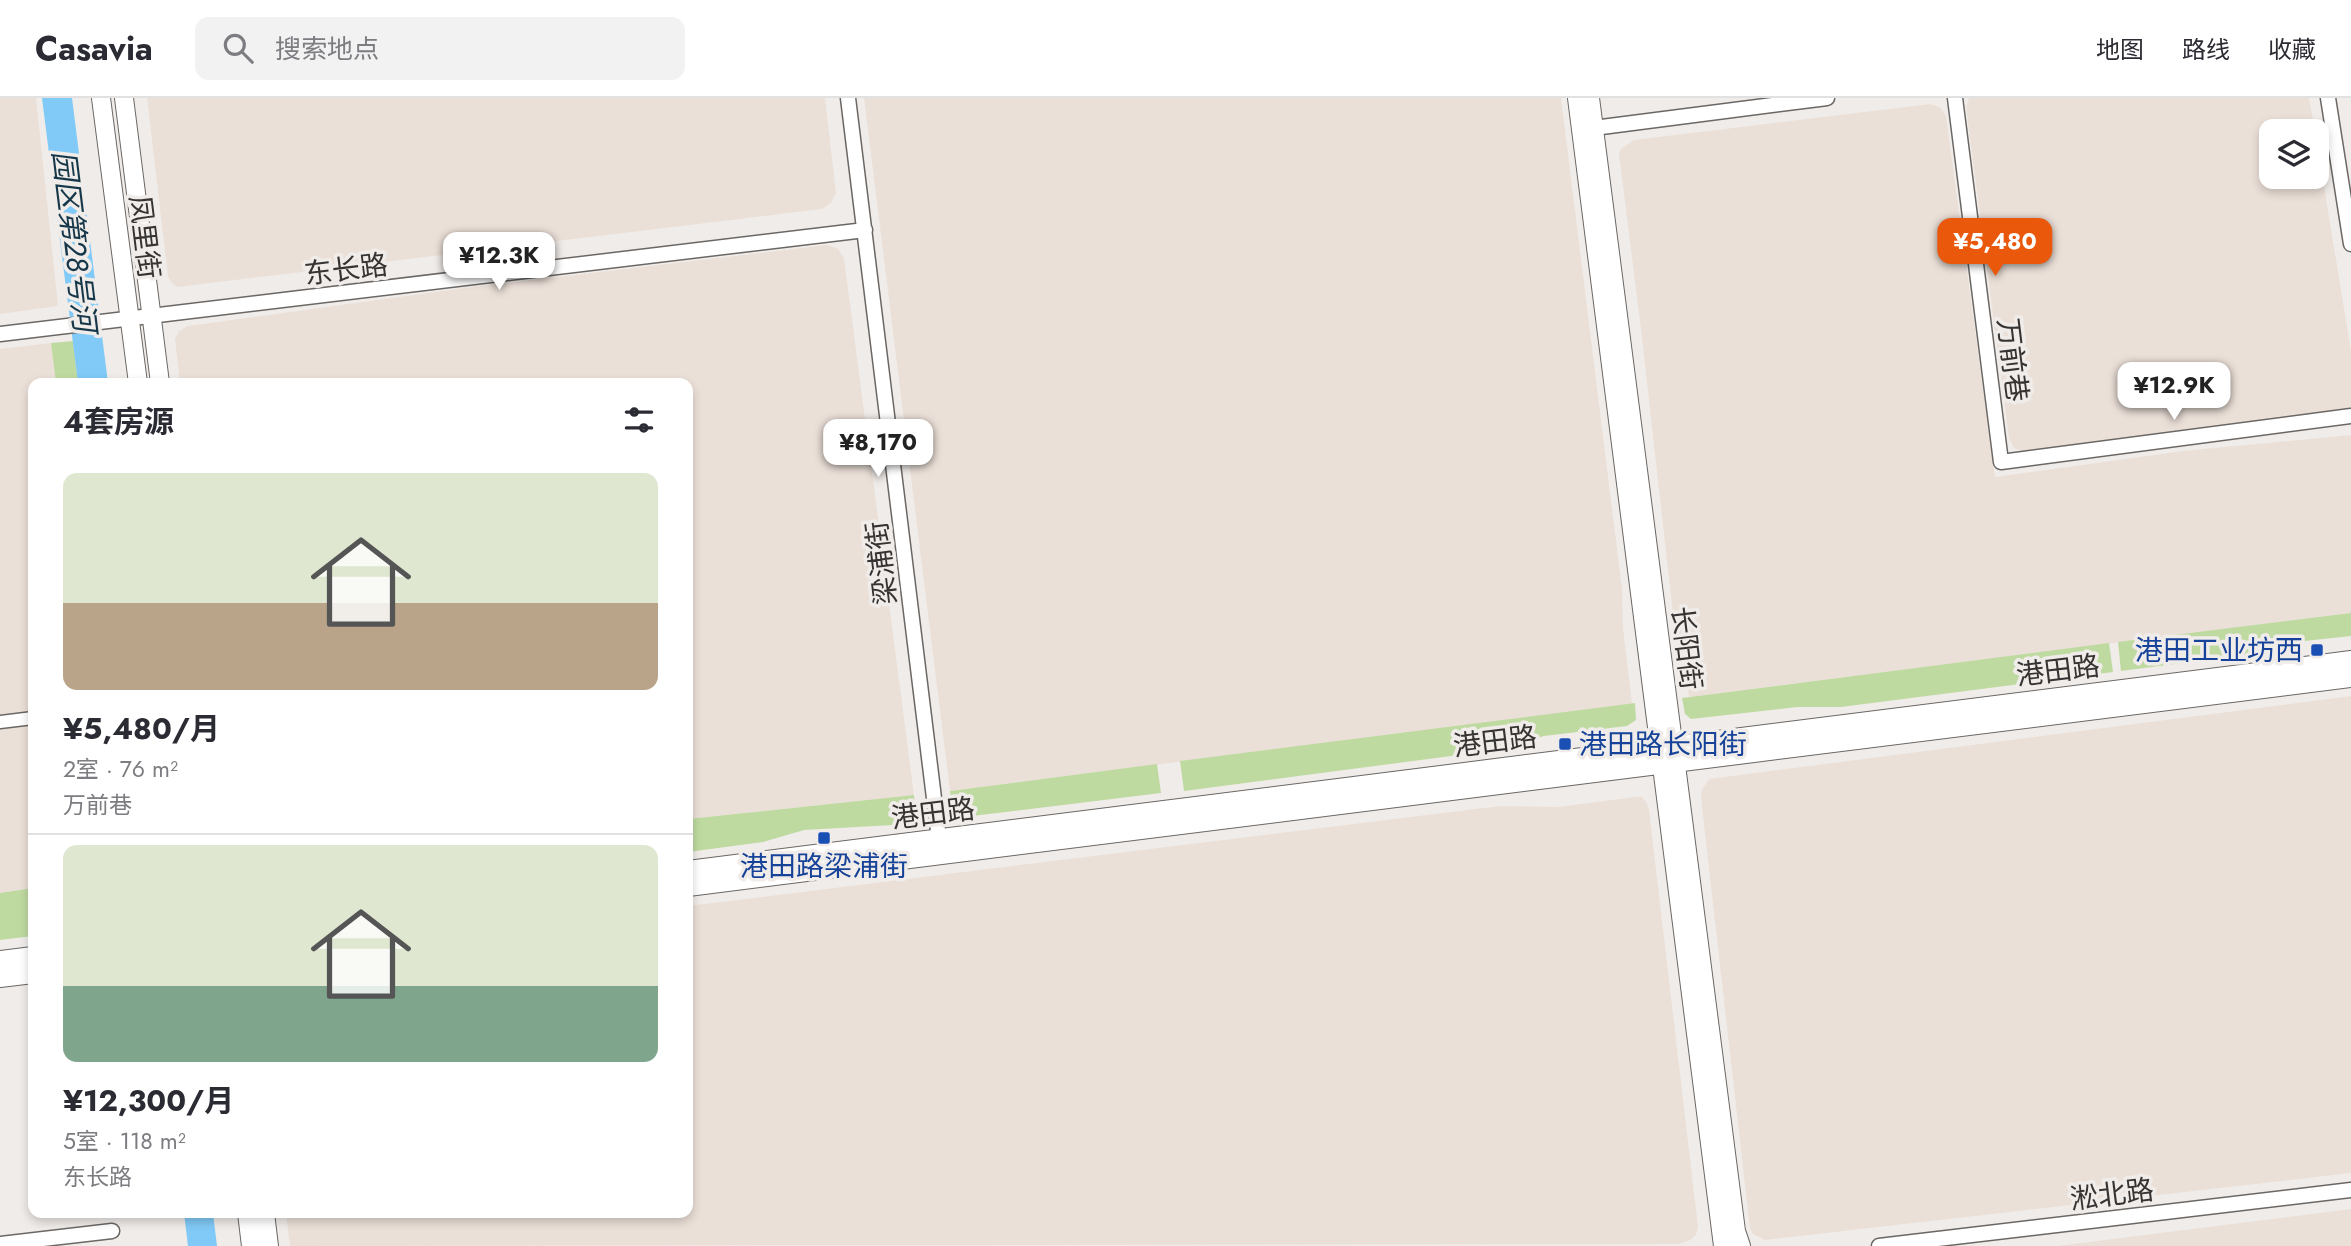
<!DOCTYPE html>
<html lang="zh">
<meta charset="utf-8">
<style>
body{margin:0;font-family:Jost,"Noto Sans SC",sans-serif;background:#f2f2f3;color:#2b2b33;height:100vh;display:flex;flex-direction:column;font-size:26px;white-space:nowrap}
*{box-sizing:border-box;margin:0}
p{font-size:23px;color:#7c7c81}
.icon{flex:none;width:38px;height:38px;fill:none;stroke:currentColor;stroke-width:2;stroke-linecap:round;stroke-linejoin:round}
.map{position:relative;flex:1;overflow:hidden}
.sheet{position:absolute;left:28px;top:280px;width:665px;height:840px;display:flex;flex-direction:column;background:#fff;border-radius:14px;box-shadow:0 4px 10px #0003}
.sheet>*{flex:none}
.controls{position:absolute;left:2259px;top:21px;display:grid;gap:14px}
.controls a{display:grid;place-items:center;width:70px;height:70px;border-radius:14px;background:#fff;box-shadow:0 4px 10px #0003;font-size:35px}
.price{position:absolute;translate:-50% -60px;padding:0 16px;border-radius:14px;background:#fff;color:#222;font-size:23px;line-height:46px;filter:drop-shadow(0 2px 4px #0008)}
.price::after{content:'';position:absolute;left:50%;top:42px;width:21px;height:16px;margin-left:-10px;background:inherit;clip-path:polygon(0 0,100% 0,50% 100%)}
.price.selected{background:#ea580c;color:#fff}
ul{padding:0;list-style:none}
li{display:grid;align-content:center;gap:14px;height:371px;padding:0 35px}
li+li{border-top:2px solid #e1e1e2}
li span{display:grid;place-items:center;height:217px;border-radius:14px;color:#555}
li>.icon{margin-inline-start:auto}
span .icon{width:126px;height:126px;fill:#fffc;stroke-width:1}
li b{font-size:30px}
h2{display:flex;justify-content:space-between;align-items:center;height:84px;padding:0 35px;font-size:30px}
header{display:flex;align-items:center;gap:42px;box-sizing:border-box;height:98px;padding:0 35px;background:#fff;border-bottom:2px solid #e1e1e2}
header strong{font-size:33px}
nav{display:flex;gap:38px;margin-inline-start:auto;font-size:24px}
.search{width:490px;height:63px;background:#f2f2f3;display:flex;align-items:center;gap:18px;box-sizing:border-box;padding:0 24px;border-radius:14px;color:#7c7c81;font-size:26px}
.map>svg:first-child{display:block}
.built{fill:#ebe0d8}
.green{fill:#bfdaa1}
.water{fill:#81caf7}
.lines{fill:none;stroke-linecap:round;stroke-linejoin:round}
.minor-casing{stroke:#6a6764;stroke-width:15}
.tertiary-casing{stroke:#6a6764;stroke-width:17}
.primary-casing{stroke:#6a6764;stroke-width:20}
.minor{stroke:#fff;stroke-width:12}
.tertiary{stroke:#fff;stroke-width:14}
.primary{stroke:#fff;stroke-width:18}
.transit-dot{fill:#1a4fb4;stroke:#f0ece9;stroke-width:2.5}
.labels{text-anchor:middle;stroke-width:7;stroke-linejoin:round;paint-order:stroke}
.street-label{font-size:28px;fill:#363433;stroke:#f0ece9}
.transit-label{font-size:28px;fill:#164399;stroke:#f0ece9;text-anchor:end}
.water-label{font-size:30px;font-style:italic;fill:#163749;stroke:#f0ece9}
</style>
<header>
<strong>Casavia</strong>
<div class="search"><svg class="icon" aria-label="search" viewBox="0 0 24 24"><circle cx="10" cy="10" r="6"/><path d="M15 15l6 6"/></svg>搜索地点</div>
<nav><a>地图</a><a>路线</a><a>收藏</a></nav>
</header>
<div class="map">
<svg width="2351" height="1148" viewBox="0 0 2351 1148">
<rect width="100%" height="100%" fill="#f0ece9"/>
<!-- built -->
<path class="built" d="M0,0H36L58,208L0,216Z
M147,0H825L836,95L831,105L822,111L177,189L171,184L168,178Z
M864,0H1561L1622,491L1623,530L1632,606L950,693Z
M1969,0H2309L2315,33H2272V79H2317V46L2351,253V309L2343,314L2025,354L2014,350L2009,340L1966,9Z
M1930,6L1940,9L1946,18L1995,379L2183,353L2351,337V515L1689,599L1683,549L1673,516L1641,231L1619,56L1621,51L1634,42Z
M826,147L837,150L844,160L914,697L688,721V285H180L175,241L179,233L188,228L457,191Z
M51,245L56,285H33V790L0,795V251Z
M2351,598V1075L1765,1142L1753,1136L1750,1131L1701,700L1702,692L1709,681Z
M1635,699H1642L1647,705L1649,712L1698,1129L1696,1137L1690,1142L1679,1146L290,1148L286,1115H688V808L1500,708L1558,709Z
M2351,1111V1148H2057Z"/>
<!-- green -->
<path class="green" d="M73,243L78,285H56L51,245Z
M2351,515V538L2295,544L2251,556L2121,573L2118,544Z
M2109,545L2113,574L1841,609H1797L1691,621L1685,616L1682,600Z
M1635,605L1636,622L1627,628L1544,638L1497,652L1184,693L1180,663Z
M1157,666L1161,695L964,719L956,718L952,713L950,693Z
M914,697L916,722L910,726L804,732L763,744L688,754V721Z
M33,790V838L0,842V795Z"/>
<!-- water -->
<path class="water" d="M42,0H72L108,285H78Z
M184,1115H213L217,1148H188Z"/>
<g class="lines">
<defs>
<path id="minor" d="M0,624L33,620"/>
<path id="tertiary" d="M848,0L940,749
M1955,0L2001,364L2351,318
M2328,0L2351,146
M1586,31L1827,0
M0,236L865,132
M0,1146L112,1133
M1879,1148L2351,1092"/>
<path id="primary" d="M101,0L138,285
M124,0L160,285
M1577,0L1723,1148
M1590,0L1736,1133L1741,1148
M688,772L2351,562
M688,789L2351,580
M0,862L33,858
M0,880L33,876
M247,1115L251,1148
M265,1115L269,1148"/>
</defs>
<!-- minor casing -->
<use href="#minor" class="minor-casing"/>
<!-- tertiary casing -->
<use href="#tertiary" class="tertiary-casing"/>
<!-- primary casing -->
<use href="#primary" class="primary-casing"/>
<!-- minor -->
<use href="#minor" class="minor"/>
<!-- tertiary -->
<use href="#tertiary" class="tertiary"/>
<!-- primary -->
<use href="#primary" class="primary"/>
</g>
<!-- markers -->
<g class="transit-dot">
<rect x="2310" y="545" width="14" height="14" rx="3.5"/>
<rect x="1558" y="639" width="14" height="14" rx="3.5"/>
<rect x="817" y="733" width="14" height="14" rx="3.5"/>
</g>
<g class="labels">
<!-- street labels -->
<g class="street-label">
<text transform="translate(145 139) rotate(83)" y="10">凤里街</text>
<text transform="translate(346 171) rotate(-7)" y="10">东长路</text>
<text transform="translate(2013 262) rotate(83)" y="10">万前巷</text>
<text transform="translate(881 465) rotate(-97)" y="10">梁浦街</text>
<text transform="translate(1687 550) rotate(83)" y="10">长阳街</text>
<text transform="translate(2058 572) rotate(-7)" y="10">港田路</text>
<text transform="translate(1495 643) rotate(-7)" y="10">港田路</text>
<text transform="translate(933 715) rotate(-7)" y="10">港田路</text>
<text transform="translate(2112 1096) rotate(-7)" y="10">淞北路</text>
</g>
<!-- transit labels -->
<g class="transit-label">
<text x="2303" y="562">港田工业坊西</text>
<text x="1579" y="656" text-anchor="start">港田路长阳街</text>
<text x="824" y="778" text-anchor="middle">港田路梁浦街</text>
</g>
<!-- water labels -->
<g class="water-label">
<text transform="translate(74 143) rotate(83)" y="10">园区第28号河</text>
</g>
</g>
</svg>
<div class="controls">
<a><svg class="icon" aria-label="layers" viewBox="0 0 24 24"><path d="M12 4l9 5-9 5-9-5zM3 14l9 5 9-5"/></svg></a>
</div>
<b class="price selected" style="left:1995px;top:180px">¥5,480</b>
<b class="price" style="left:499px;top:194px">¥12.3K</b>
<b class="price" style="left:2174px;top:324px">¥12.9K</b>
<b class="price" style="left:878px;top:381px">¥8,170</b>
<section class="sheet">
<h2>4套房源<svg class="icon" aria-label="filters" viewBox="0 0 24 24"><path d="M4 7h16M4 17h16"/><circle cx="9" cy="7" r="2"/><circle cx="15" cy="17" r="2"/></svg></h2>
<ul>
<li><span style="background:linear-gradient(#dfe7d0 60%,#b9a48a 0)"><svg class="icon" aria-label="home" viewBox="0 0 24 24"><path d="M3 11l9-7 9 7M6 9v11h12V9"/></svg></span><div><b>¥5,480/月</b><p>2室 · 76 m²</p><p>万前巷</p></div></li>
<li><span style="background:linear-gradient(#dfe7d0 65%,#7fa58c 0)"><svg class="icon" aria-label="home" viewBox="0 0 24 24"><path d="M3 11l9-7 9 7M6 9v11h12V9"/></svg></span><div><b>¥12,300/月</b><p>5室 · 118 m²</p><p>东长路</p></div></li>
</ul>
</section>
</div>
